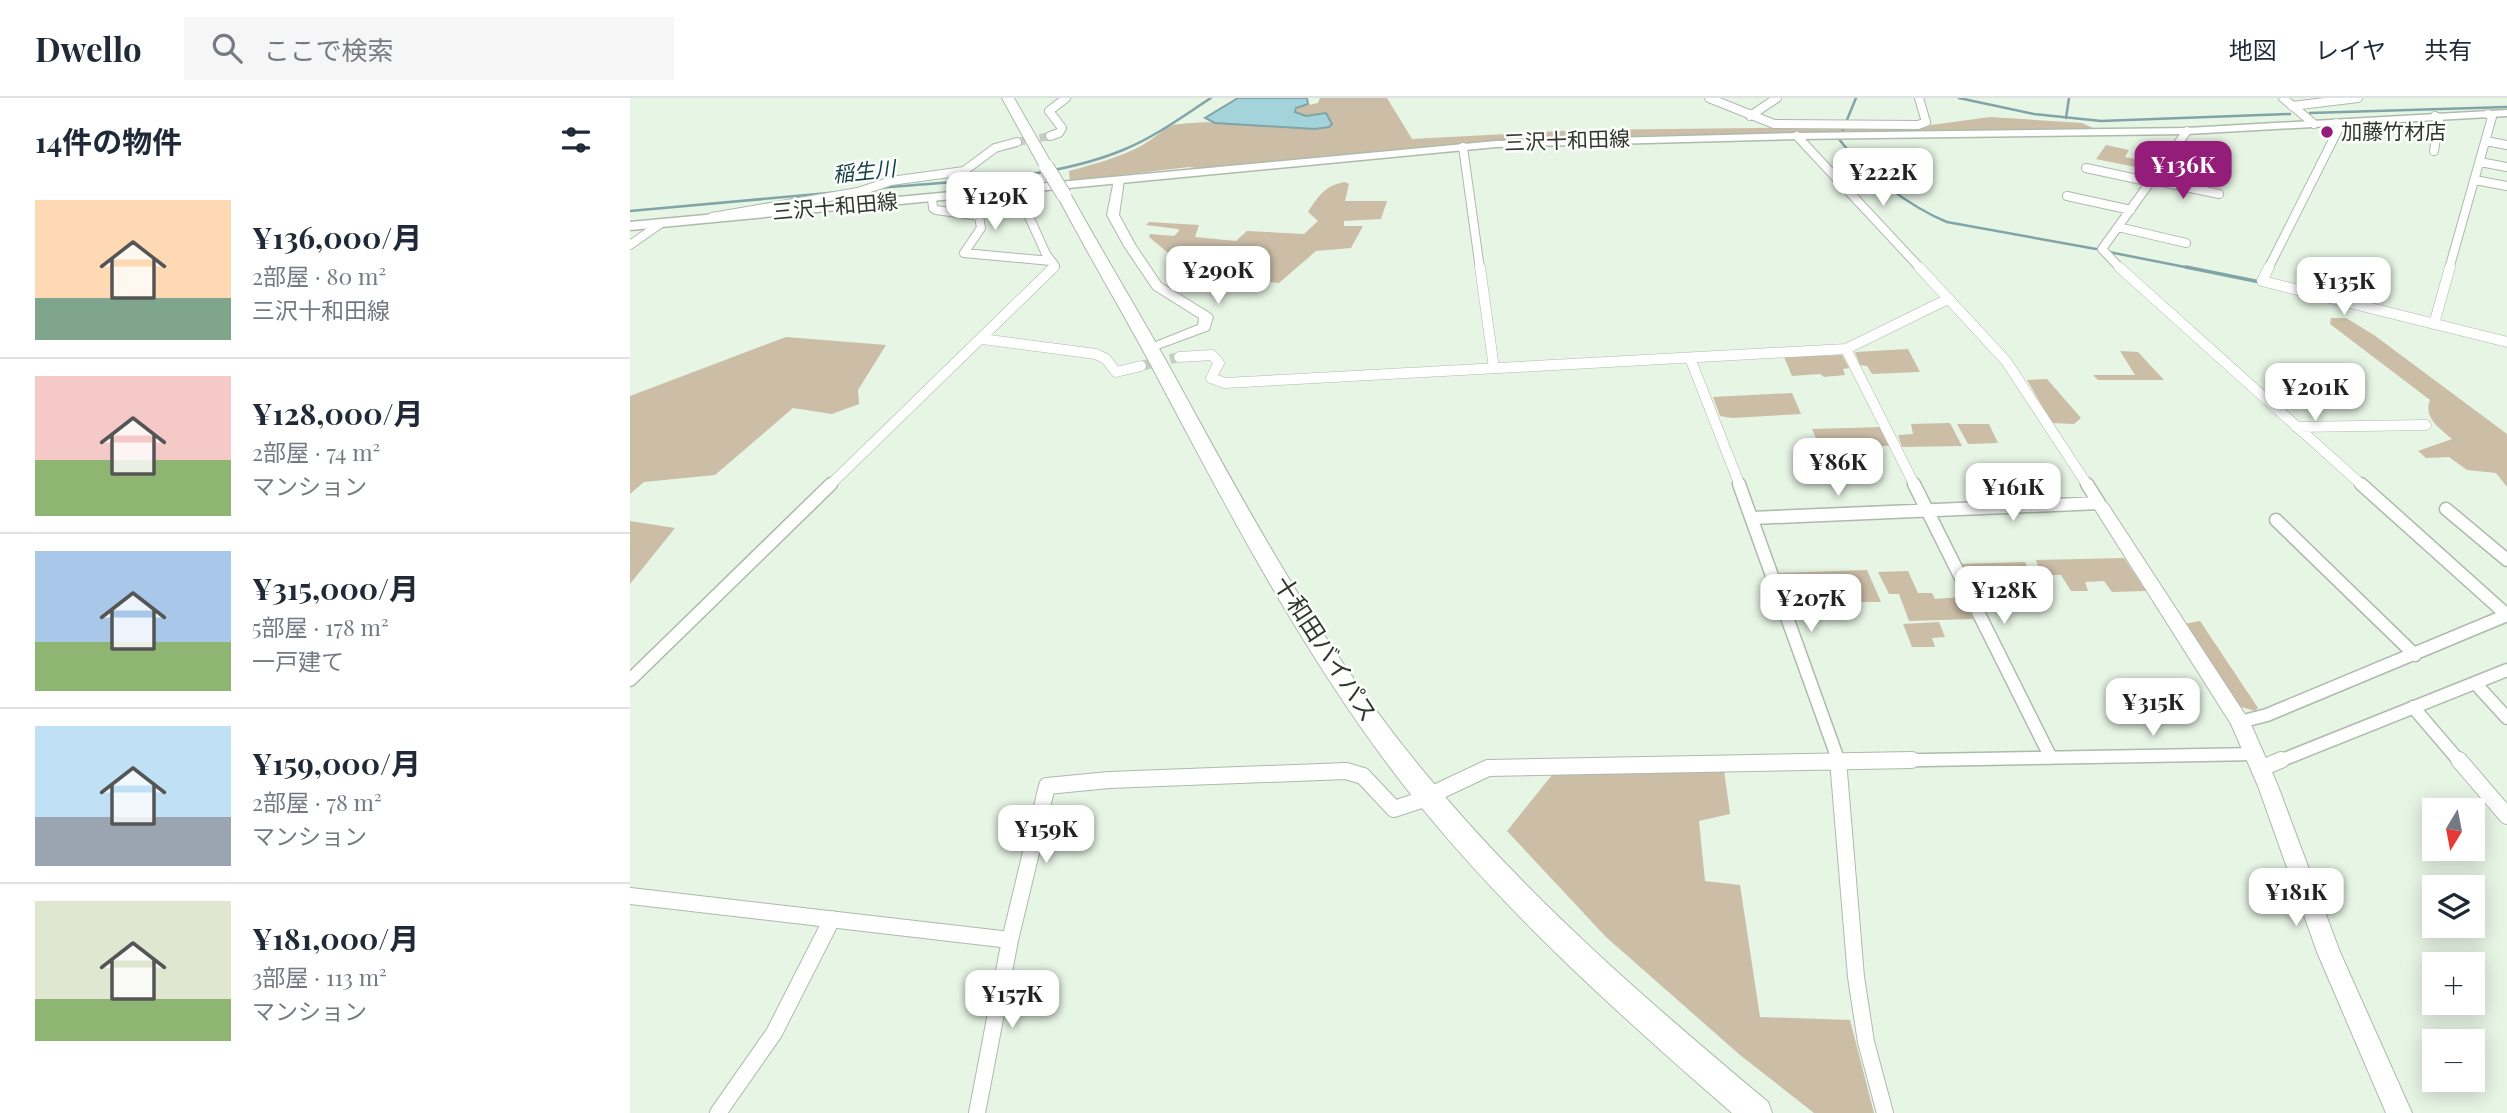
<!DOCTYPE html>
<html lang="ja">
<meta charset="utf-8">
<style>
body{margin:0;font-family:"Playfair Display","Noto Sans JP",serif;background:#f6f6f7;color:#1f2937;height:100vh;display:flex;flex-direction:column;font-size:26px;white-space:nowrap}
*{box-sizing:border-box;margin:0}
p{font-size:23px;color:#747a83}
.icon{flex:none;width:38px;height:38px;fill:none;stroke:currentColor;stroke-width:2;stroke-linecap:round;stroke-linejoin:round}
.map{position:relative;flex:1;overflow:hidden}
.sheet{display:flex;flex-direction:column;background:#fff;width:630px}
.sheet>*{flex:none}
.needle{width:46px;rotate:190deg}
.fabs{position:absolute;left:1792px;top:700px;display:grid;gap:14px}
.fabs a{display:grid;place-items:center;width:63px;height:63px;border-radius:0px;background:#fff;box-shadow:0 4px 18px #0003;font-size:35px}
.price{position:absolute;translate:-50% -60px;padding:0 16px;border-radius:14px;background:#fff;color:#222;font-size:23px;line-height:46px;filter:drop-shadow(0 2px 4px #0008)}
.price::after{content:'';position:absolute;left:50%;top:42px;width:21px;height:16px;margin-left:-10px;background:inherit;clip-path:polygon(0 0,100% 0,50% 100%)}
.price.active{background:#941d7a;color:#fff}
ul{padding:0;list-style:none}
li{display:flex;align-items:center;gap:21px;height:175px;padding:0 35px}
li+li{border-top:2px solid #e0e1e3}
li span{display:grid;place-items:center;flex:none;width:196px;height:140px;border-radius:0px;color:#555}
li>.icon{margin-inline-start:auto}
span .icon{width:84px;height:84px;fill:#fffc;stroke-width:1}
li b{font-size:30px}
h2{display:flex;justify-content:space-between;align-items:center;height:84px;padding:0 35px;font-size:30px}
header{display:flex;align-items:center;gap:42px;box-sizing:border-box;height:98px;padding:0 35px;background:#fff;border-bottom:2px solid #e0e1e3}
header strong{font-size:33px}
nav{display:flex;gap:38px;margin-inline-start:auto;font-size:24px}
.search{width:490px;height:63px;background:#f6f6f7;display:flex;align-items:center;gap:18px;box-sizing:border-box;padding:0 24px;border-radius:0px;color:#747a83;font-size:26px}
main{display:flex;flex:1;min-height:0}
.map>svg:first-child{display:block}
.green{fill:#ccbda7}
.water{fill:#a3d3db;stroke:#80a4a7;stroke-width:2}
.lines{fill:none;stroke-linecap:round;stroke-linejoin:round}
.stream-far1{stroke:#80a4a7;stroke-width:2.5}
.stream{stroke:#80a4a7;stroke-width:3.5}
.street-tunnel-far1{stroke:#c2cfc1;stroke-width:8;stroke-dasharray:8 3.5;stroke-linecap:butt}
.street-tunnel{stroke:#c2cfc1;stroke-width:10;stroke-dasharray:10 5;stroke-linecap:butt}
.street-far3-casing{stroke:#adbaac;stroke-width:10}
.street-far2-casing{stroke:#adbaac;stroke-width:11}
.street-far1-casing{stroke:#adbaac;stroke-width:15}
.street-casing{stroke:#adbaac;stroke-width:18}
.secondary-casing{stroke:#adbaac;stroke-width:2}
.primary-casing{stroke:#adbaac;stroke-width:3}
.highway-casing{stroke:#adbaac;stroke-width:2}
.street-far3{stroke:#fff;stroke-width:8}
.street-far2{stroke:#fff;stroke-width:10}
.street-far1{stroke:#fff;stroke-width:12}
.street{stroke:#fff;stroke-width:16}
.secondary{fill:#fff;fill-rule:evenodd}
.primary{fill:#fff;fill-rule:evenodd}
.highway{fill:#fff;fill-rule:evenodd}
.highway-bridge-casing{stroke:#adbaac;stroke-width:16;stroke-linecap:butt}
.highway-bridge{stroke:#fff;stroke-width:14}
.poi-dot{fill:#941d7a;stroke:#fcfefb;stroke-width:2.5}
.labels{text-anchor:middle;stroke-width:5;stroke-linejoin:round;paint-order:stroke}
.far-poi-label{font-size:21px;fill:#30352f;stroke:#fcfefb;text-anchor:start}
.far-street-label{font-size:21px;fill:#30352f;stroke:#fcfefb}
.far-water-label{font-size:21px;font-style:italic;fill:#113e45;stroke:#fcfefb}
.street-label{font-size:24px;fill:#30352f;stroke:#fcfefb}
</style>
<header>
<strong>Dwello</strong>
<div class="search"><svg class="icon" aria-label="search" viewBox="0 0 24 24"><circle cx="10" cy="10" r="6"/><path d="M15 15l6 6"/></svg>ここで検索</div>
<nav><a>地図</a><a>レイヤ</a><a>共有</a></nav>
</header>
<main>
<section class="sheet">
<h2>14件の物件<svg class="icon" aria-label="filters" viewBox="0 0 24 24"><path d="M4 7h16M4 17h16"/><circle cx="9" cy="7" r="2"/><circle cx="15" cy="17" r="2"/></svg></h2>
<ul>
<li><span style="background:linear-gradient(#ffd9b3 70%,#7fa58c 0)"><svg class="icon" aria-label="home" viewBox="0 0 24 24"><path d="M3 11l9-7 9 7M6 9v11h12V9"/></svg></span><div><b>¥136,000/月</b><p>2部屋 · 80 m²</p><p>三沢十和田線</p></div></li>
<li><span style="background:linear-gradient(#f6c9c9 60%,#8fb573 0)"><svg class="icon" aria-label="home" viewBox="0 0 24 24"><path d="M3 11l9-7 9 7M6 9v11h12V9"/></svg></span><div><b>¥128,000/月</b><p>2部屋 · 74 m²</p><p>マンション</p></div></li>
<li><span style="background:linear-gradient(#a9c7e8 65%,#8fb573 0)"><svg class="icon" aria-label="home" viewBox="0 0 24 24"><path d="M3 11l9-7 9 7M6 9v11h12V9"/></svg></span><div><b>¥315,000/月</b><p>5部屋 · 178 m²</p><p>一戸建て</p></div></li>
<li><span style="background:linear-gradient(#bfe0f5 65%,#9aa5b1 0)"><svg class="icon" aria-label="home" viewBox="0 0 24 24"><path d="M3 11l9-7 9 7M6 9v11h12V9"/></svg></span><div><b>¥159,000/月</b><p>2部屋 · 78 m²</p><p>マンション</p></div></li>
<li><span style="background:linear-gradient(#dfe7d0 70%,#8fb573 0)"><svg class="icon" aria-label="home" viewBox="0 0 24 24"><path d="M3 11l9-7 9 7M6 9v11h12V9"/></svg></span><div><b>¥181,000/月</b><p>3部屋 · 113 m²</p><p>マンション</p></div></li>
</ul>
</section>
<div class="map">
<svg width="1877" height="1015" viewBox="0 0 1877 1015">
<rect width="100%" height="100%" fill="#e7f5e5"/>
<!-- green -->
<path class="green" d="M690,0H757L782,41L951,32L1294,28L1360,19L1452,25L1463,30L950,39L857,44L574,71L559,69L440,83L439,73C464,66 488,60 511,48C522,42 532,32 543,27C548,26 580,23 585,25L685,31L699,29L702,26C691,21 673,19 665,14L669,9L688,5Z
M1476,47L1499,52L1495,59L1528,66L1525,70L1517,68L1515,71L1466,61Z
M715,84L719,86L715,103H757L751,121L714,123V128H733L721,150L686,153L649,185L574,177C592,166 596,183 612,155C589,137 575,162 554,168L519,139L520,136L544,138L549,133L548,131L516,127L519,124L569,127L565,139L606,143L617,133L674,136L688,123L678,114C688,98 696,87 715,84Z
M1701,220H1716L1744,237L1877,336V389L1866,375L1837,372L1819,359L1796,360L1788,353L1822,341C1810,330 1793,320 1800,302L1700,226Z
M156,239L256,247L228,292L229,306L202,316L163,310L85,377L14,384L0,396V298Z
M1278,251L1290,274L1242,276L1237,268L1230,267L1225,254Z
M1490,253L1508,254L1534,282H1468L1463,277H1505Z
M1212,257L1219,270L1213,271L1215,277L1194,279L1190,276L1162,278L1154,259Z
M1417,281L1451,320L1444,326L1422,325L1397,282Z
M1162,295L1171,316L1102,320L1090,318L1083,299Z
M1320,325L1332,348L1272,349L1268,337L1283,336L1281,326Z
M1327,326H1359L1368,345L1338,346Z
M1251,329L1260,348L1189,347L1182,331Z
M0,423L45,430L0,486Z
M1494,460L1516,493L1482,494L1474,483L1455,484L1458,493H1441L1431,477H1411L1406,462Z
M1395,464L1405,486L1346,493L1330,466Z
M1237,472L1251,504H1225L1221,495L1204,496L1200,490L1151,492L1148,475Z
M1278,473L1288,495H1302L1305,501L1331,499L1343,521L1279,523L1269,496H1259L1248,474Z
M1570,523L1628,610L1625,613L1608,608L1554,526Z
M1309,524L1315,539L1302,540L1305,549H1282L1273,526Z
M1094,672L1100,716L1069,723L1075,783L1110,787L1130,919L1220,922L1244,1015H1184L1110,957L976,839L877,733L922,677Z"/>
<!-- water -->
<path class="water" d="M608,0H677L678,6L666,10L665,14L676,18L696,15L702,26L699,29L685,31L585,25L575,20Z"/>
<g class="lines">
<!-- stream-far1 -->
<path class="stream-far1" d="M1226,0L1209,41C1232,73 1280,109 1317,124L1466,151
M1329,0L1404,16L1471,23L1660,16
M1680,15L1877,9
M1436,20L1439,0
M250,90C331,82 417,83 493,52C525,39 553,18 581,0
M0,113L210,94
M1479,154L1565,171"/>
<!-- stream -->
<path class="stream" d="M1556,169L1630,184"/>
<!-- street-tunnel-far1 -->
<path class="street-tunnel-far1" d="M387,44L420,38"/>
<!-- street-tunnel -->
<path class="street-tunnel" d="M511,268L549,259"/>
<defs>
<path id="street-far3" d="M1079,0L1144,26L1288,27L1296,24L1289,0
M1653,0L1684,26
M1662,8L1728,0
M1120,18L1147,0
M420,38L429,35L432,30L419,13L436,0
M1167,38L1291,171
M1856,43L1877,47
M833,49L850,171
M1804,53L1809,20L1805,18
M1850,64L1877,69
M1456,70L1521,84
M1523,82L1589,96
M1845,82L1877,88
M387,92L416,156L425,168L422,171
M1437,98L1501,112
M302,100L303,110L306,112L349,118L351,130L334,155L421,163
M82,119L228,94L261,83L334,73L365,50L387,44
M1488,129L1556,145
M0,147L30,126
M1491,171L1472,151L1557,33
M1638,171L1709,30L1706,25
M1819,171L1862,19L1858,16"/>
<path id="street-far2" d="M850,169L864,270
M1289,169L1376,263L1458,388
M1489,169L1733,388
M1639,169L1632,183L1877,244
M1804,226L1820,169
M352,241L466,256L476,261L486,274L511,268
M1216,251L1285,388
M549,259L582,257L589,265L581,280L595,285L1216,251L1318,201
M1060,260L1110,388
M1666,329L1796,327
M199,388L424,169"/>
<path id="street-far1" d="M1109,386L1209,664
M1284,386L1421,660
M1457,386L1469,405
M1731,386L1877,517
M1816,411L1877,462
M1122,420L1469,405
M1646,422L1785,557
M0,582L201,386
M1845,585L1877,620
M1783,609L1830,664
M1610,624L1637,617L1877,517
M1186,664L1627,656
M1647,664L1877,572"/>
<path id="street" d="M1208,662L1226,879L1236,944L1255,1015
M1829,662L1877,718
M1632,670L1651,662
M0,798L380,842
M88,1015L144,935L202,821
M347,1015L380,842L417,688L479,682L716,673L733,678L764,711L788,703L858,670L1282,662"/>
<path id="secondary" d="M489,79L494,82L489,117L506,148L531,185L581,216L583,219L579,232L525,252L520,253L513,249L568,227L569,220L523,191L494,148L477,117L484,82Z
M1469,400L1477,405L1620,624L1648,688L1710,854L1782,1015H1756L1687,854L1628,688L1601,626L1461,405Z"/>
<path id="primary" d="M1877,12V18L1557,36L1167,41L866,49L0,132V124L866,43L1167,35L1557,30Z"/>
<path id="highway" d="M372,0H384L423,68L421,71H411Z
M434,93L441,97C473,155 507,211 539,268C616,409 692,551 795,675C896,798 1016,902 1138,1004L1142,1015H1102C986,914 870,810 775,689C674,559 598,413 522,269C491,211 457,155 427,97Z"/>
</defs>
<!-- street-far3 casing -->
<use href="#street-far3" class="street-far3-casing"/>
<!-- street-far2 casing -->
<use href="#street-far2" class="street-far2-casing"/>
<!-- street-far1 casing -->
<use href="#street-far1" class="street-far1-casing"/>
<!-- street casing -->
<use href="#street" class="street-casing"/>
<!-- secondary casing -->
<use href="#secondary" class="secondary-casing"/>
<!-- primary casing -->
<use href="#primary" class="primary-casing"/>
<!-- highway casing -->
<use href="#highway" class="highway-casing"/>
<!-- street-far3 -->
<use href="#street-far3" class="street-far3"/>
<!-- street-far2 -->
<use href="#street-far2" class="street-far2"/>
<!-- street-far1 -->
<use href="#street-far1" class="street-far1"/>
<!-- street -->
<use href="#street" class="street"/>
<!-- secondary -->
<use href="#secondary" class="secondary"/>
<!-- primary -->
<use href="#primary" class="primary"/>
<!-- highway -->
<use href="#highway" class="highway"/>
<defs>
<path id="highway-bridge" d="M416,68L434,97"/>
</defs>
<!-- highway-bridge casing -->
<use href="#highway-bridge" class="highway-bridge-casing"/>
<!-- highway-bridge -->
<use href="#highway-bridge" class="highway-bridge"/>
</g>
<!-- markers -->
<circle class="poi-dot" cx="1697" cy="34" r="7"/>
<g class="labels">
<!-- far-poi labels -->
<g class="far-poi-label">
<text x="1711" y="41">加藤竹材店</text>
</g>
<!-- far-street labels -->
<g class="far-street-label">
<text transform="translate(937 43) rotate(-2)" y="7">三沢十和田線</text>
<text transform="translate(205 109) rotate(-5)" y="7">三沢十和田線</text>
</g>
<!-- far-water labels -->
<g class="far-water-label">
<text transform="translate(234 74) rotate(-6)" y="7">稲生川</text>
</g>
<!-- street labels -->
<g class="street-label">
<text transform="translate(695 551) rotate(57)" y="8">十和田バイパス</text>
</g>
</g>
</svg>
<div class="fabs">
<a><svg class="needle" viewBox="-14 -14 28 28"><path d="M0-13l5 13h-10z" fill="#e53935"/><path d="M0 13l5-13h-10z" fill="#747a83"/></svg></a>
<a><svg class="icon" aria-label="layers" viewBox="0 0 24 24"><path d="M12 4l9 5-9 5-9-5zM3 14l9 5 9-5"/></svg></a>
<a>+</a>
<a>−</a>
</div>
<b class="price active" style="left:1553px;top:103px">¥136K</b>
<b class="price" style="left:1253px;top:110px">¥222K</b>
<b class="price" style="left:365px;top:134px">¥129K</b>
<b class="price" style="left:588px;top:208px">¥290K</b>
<b class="price" style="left:1714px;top:219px">¥135K</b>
<b class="price" style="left:1685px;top:325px">¥201K</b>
<b class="price" style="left:1208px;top:400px">¥86K</b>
<b class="price" style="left:1383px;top:425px">¥161K</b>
<b class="price" style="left:1374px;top:528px">¥128K</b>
<b class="price" style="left:1181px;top:536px">¥207K</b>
<b class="price" style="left:1523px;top:640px">¥315K</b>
<b class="price" style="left:416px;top:767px">¥159K</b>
<b class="price" style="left:1666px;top:830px">¥181K</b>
<b class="price" style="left:382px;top:932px">¥157K</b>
</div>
</main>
